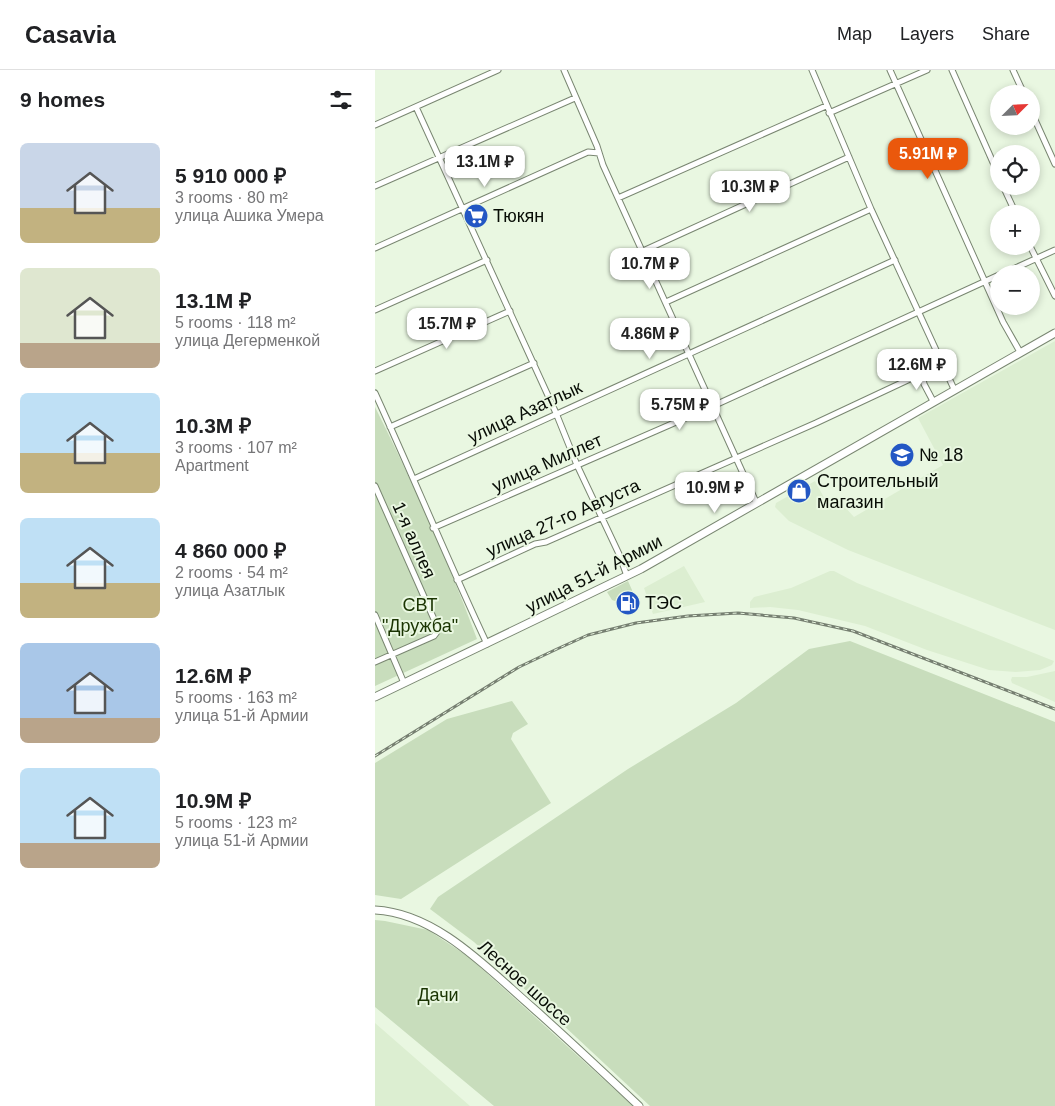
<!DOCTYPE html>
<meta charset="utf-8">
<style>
body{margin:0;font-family:Helvetica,sans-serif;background:#f6f6f6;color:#202124;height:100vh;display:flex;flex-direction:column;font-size:19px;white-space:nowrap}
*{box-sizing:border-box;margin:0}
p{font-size:16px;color:#757577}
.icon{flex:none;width:28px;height:28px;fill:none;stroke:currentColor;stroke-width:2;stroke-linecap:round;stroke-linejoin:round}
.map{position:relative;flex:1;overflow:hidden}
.panel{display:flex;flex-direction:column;background:#fff;width:375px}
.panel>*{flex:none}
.needle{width:32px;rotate:66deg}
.controls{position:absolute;left:615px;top:15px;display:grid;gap:10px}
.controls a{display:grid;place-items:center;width:50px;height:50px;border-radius:50%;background:#fff;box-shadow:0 2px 8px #0003;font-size:25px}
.price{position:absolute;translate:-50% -42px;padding:0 11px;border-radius:10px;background:#fff;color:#222;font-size:16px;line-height:32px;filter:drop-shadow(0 1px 2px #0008)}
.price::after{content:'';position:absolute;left:50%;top:30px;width:15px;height:11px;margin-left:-8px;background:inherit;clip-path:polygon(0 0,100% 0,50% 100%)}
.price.active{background:#ea580c;color:#fff}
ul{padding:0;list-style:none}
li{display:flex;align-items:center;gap:15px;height:125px;padding:0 20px}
li span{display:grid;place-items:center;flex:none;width:140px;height:100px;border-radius:8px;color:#555}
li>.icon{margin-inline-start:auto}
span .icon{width:60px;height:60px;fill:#fffc;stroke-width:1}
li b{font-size:21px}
h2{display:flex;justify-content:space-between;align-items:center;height:60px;padding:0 20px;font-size:21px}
header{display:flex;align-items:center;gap:30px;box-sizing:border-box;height:70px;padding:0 25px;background:#fff;border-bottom:1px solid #e0e0e0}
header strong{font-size:24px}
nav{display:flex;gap:28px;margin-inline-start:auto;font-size:18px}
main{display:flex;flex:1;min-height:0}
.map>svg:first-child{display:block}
.built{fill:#dceed1}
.green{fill:#c8ddbc}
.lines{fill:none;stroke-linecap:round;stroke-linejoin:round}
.minor-casing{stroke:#798671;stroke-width:7}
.major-casing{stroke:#798671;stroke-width:9}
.minor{stroke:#fff;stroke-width:5}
.major{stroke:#fff;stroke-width:7}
.rail-casing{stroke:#767f71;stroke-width:3}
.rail{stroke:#e9f7e1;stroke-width:1;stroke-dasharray:4;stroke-linecap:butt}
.labels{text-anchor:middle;stroke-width:4;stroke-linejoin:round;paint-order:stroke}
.poi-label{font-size:18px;fill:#080d06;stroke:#e9f7e1;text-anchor:start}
.street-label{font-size:18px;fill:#080d06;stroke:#e9f7e1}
.park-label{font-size:18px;fill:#1a3402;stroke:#e9f7e1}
</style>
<header>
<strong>Casavia</strong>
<nav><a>Map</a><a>Layers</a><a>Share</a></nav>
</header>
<main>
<section class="panel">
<h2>9 homes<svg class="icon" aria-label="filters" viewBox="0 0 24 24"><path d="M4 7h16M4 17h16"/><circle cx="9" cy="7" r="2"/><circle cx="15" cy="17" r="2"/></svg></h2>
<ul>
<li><span style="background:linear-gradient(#c9d6e8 65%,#c2b280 0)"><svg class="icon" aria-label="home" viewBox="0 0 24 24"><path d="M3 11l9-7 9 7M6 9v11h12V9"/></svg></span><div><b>5 910 000 ₽</b><p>3 rooms · 80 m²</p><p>улица Ашика Умера</p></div></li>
<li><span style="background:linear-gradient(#dfe7d0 75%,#b9a48a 0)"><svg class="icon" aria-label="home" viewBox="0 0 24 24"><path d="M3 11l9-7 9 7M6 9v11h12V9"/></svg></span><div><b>13.1M ₽</b><p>5 rooms · 118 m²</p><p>улица Дегерменкой</p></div></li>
<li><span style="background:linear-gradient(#bfe0f5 60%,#c2b280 0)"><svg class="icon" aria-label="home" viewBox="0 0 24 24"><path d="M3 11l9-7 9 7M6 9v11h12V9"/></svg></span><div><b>10.3M ₽</b><p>3 rooms · 107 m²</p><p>Apartment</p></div></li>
<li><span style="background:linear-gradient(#bfe0f5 65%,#c2b280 0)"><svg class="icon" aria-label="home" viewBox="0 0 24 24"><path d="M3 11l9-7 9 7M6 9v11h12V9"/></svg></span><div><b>4 860 000 ₽</b><p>2 rooms · 54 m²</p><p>улица Азатлык</p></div></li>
<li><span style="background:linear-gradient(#a9c7e8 75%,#b9a48a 0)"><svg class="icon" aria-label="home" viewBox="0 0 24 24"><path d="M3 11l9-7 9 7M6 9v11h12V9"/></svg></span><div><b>12.6M ₽</b><p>5 rooms · 163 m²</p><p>улица 51-й Армии</p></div></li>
<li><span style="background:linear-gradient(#bfe0f5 75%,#b9a48a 0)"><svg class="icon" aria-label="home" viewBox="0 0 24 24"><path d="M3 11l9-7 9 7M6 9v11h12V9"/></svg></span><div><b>10.9M ₽</b><p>5 rooms · 123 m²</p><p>улица 51-й Армии</p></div></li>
</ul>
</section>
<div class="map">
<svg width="680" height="1036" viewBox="0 0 680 1036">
<rect width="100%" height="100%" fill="#e9f7e1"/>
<!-- built -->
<path class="built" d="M680,271V560L473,480L414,451L400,437L401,433L440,411L453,435L461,438L469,436L479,447L568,395L543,348Z
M309,496L330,532L278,544L269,518Z
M455,501H459L482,513L679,591L677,595L665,600L641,602L614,600L552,580L490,556L423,540L395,537L375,538V532L379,527L416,518Z
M680,601V632L637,613L636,610L637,607H652Z
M0,953L95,1036H0Z"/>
<!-- green -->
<path class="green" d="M0,337C38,413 73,490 102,569L0,616Z
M253,511L257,520V523L240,531L237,530L232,522Z
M475,571L680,652V1036H275L99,872L55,839L63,827L253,699L361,633L434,579Z
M137,631L153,654L138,663L136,669L176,733L26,829L0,825V693L72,649Z
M0,850L10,851L53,860L94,887L258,1036H119L0,937Z"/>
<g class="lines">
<defs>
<path id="minor" d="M189,0L222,76L228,95L381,432
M437,0L496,139L579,319
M515,0L628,252L645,282
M577,0L624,106
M638,0L649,24
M41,37L181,343L202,395L244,484L252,506
M656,41L680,94
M454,43L552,0
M0,55L123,0
M0,116L200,28
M628,116L641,144
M243,128L451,36
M655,176L680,226
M0,178L213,82L224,83
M268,181L474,87
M627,204L680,180
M291,232L496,139
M0,240L112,190
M0,301L135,241
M547,303L549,314L558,331
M0,323C38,406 73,491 112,574
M15,357L159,293
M39,409L520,190
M0,416L62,556V562L59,566L0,592
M58,458L338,336L624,205
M82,510L160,474L171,472L441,353L569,293
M0,545L29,613"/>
<path id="major" d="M0,627L266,499L680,263
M0,840C62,843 114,900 158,938C194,970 229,1003 264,1036"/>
</defs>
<!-- minor casing -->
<use href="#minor" class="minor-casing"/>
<!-- major casing -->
<use href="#major" class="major-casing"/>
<!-- minor -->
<use href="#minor" class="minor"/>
<!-- major -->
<use href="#major" class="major"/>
<defs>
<path id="rail" d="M0,686L144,597L182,579L213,565L261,553L313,546L363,543L419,548L478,561L680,639"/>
</defs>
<!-- rail casing -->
<use href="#rail" class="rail-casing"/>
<!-- rail -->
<use href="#rail" class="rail"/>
</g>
<!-- icons -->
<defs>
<symbol id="supermarket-disc" viewBox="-11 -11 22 22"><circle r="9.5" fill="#2357c4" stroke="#e9f7e1"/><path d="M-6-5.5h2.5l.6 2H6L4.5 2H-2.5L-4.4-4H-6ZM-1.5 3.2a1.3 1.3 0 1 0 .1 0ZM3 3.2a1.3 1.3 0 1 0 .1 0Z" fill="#fff"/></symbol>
<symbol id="school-disc" viewBox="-11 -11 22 22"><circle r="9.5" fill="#2357c4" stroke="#e9f7e1"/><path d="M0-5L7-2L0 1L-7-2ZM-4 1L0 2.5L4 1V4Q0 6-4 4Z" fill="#fff"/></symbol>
<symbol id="shop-disc" viewBox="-11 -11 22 22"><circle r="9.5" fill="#2357c4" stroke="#e9f7e1"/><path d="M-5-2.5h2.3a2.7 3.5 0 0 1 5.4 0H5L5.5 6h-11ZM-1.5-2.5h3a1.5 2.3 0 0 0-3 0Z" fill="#fff"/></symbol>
<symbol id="fuel-disc" viewBox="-11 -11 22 22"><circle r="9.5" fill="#2357c4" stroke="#e9f7e1"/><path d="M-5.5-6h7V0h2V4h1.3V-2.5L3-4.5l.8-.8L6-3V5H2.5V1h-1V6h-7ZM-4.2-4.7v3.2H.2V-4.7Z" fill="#fff"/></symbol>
</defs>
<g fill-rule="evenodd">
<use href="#supermarket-disc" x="87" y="132" width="28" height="28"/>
<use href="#school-disc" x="513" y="371" width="28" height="28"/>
<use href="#shop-disc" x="410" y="407" width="28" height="28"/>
<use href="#fuel-disc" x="239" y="519" width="28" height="28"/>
</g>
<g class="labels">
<!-- poi labels -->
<g class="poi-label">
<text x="118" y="152">Тюкян</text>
<text x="544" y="391">№ 18</text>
<text x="442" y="417">Строительный<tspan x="442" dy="21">магазин</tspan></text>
<text x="270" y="539">ТЭС</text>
</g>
<!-- street labels -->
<g class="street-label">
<text transform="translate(150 342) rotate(-25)" y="6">улица Азатлык</text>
<text transform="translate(172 393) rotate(-24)" y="6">улица Миллет</text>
<text transform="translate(188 448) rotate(-24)" y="6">улица 27-го Августа</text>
<text transform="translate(39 470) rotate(66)" y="6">1-я аллея</text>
<text transform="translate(219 504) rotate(-27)" y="6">улица 51-й Армии</text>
<text transform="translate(150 913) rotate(42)" y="6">Лесное шоссе</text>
</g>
<!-- park labels -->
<g class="park-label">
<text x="45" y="541">СВТ<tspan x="45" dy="21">"Дружба"</tspan></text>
<text x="63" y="931">Дачи</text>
</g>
</g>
</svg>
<div class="controls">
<a><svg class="needle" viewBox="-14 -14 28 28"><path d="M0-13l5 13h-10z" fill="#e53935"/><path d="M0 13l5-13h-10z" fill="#757577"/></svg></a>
<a><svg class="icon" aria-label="locate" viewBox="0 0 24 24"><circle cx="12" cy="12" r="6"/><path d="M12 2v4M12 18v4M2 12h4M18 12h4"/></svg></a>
<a>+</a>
<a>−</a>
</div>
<b class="price active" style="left:553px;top:110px">5.91M ₽</b>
<b class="price" style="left:110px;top:118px">13.1M ₽</b>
<b class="price" style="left:375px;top:143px">10.3M ₽</b>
<b class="price" style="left:275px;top:220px">10.7M ₽</b>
<b class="price" style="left:72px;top:280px">15.7M ₽</b>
<b class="price" style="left:275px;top:290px">4.86M ₽</b>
<b class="price" style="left:542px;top:321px">12.6M ₽</b>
<b class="price" style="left:305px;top:361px">5.75M ₽</b>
<b class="price" style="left:340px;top:444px">10.9M ₽</b>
</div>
</main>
